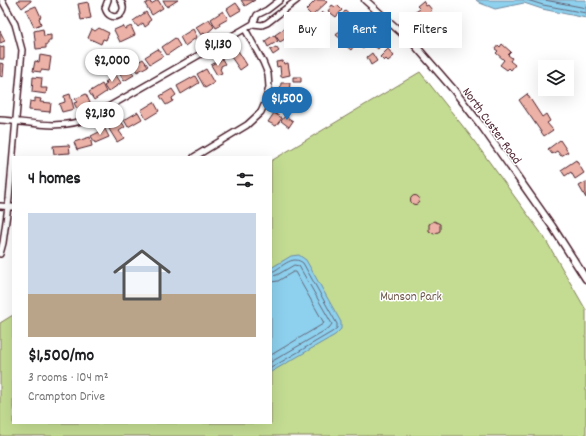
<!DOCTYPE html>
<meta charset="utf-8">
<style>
body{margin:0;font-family:Dekko,sans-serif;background:#f6f6f6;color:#202124;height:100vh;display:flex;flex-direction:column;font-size:15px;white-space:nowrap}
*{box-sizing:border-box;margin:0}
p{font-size:13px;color:#757577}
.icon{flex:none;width:22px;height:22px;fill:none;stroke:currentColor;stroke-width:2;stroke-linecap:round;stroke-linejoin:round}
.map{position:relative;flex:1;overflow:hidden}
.panel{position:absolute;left:12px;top:156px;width:260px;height:268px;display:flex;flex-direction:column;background:#fff;border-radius:0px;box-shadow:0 4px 16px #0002}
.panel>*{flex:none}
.banner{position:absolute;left:284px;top:12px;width:242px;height:36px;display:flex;gap:8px}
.tools{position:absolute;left:538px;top:60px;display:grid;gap:8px}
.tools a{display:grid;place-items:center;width:36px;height:36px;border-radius:0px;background:#fff;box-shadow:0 4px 16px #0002;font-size:20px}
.price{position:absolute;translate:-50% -34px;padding:0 9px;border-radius:14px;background:#fff;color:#222;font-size:13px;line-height:26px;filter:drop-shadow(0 1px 2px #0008)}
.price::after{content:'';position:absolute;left:50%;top:24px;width:12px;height:9px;margin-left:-6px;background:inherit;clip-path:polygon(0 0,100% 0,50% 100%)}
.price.on{background:#1f6fb2;color:#fff}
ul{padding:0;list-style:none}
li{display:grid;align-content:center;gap:8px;height:212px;padding:0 16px}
li span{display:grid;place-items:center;height:124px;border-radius:0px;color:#555}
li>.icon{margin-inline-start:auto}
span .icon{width:72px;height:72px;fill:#fffc;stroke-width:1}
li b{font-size:17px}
h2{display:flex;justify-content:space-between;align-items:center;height:48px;padding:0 16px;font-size:17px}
.pill{padding:0 14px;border-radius:0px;background:#fff;box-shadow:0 4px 16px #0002;font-size:14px;line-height:36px}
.pill.on{background:#1f6fb2;color:#fff}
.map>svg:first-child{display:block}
.green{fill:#c3dc92;stroke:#867e5e}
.water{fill:#8dd1ee;stroke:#728aa0}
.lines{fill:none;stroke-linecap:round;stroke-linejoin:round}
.shore{stroke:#656679;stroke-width:1}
.building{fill:#ecb2a7;stroke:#4a1f2b}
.minor-casing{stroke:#4a1f2b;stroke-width:8}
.tertiary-casing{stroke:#4a1f2b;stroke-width:9}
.minor{stroke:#fff;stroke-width:5}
.tertiary{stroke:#fff;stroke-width:6}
.labels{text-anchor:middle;stroke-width:3;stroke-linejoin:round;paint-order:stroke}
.street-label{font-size:13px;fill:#4a1f2b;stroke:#fff}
.park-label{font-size:13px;fill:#6e584a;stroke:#fff}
</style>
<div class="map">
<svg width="586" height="436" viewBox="0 0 586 436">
<rect width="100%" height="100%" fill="#fff"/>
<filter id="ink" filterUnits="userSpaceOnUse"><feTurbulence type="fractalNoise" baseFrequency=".025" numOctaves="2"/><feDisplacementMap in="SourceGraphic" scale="8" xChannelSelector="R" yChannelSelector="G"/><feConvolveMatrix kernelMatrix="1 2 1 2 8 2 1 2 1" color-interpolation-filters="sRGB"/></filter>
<g filter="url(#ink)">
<!-- green -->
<path class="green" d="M420,72L469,134L544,237L586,310V436H0V323L13,315V423H271V161Z"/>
<!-- water -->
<path class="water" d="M476,0H586V18L542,9L524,3L495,9L480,3Z
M299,255L306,260L341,322V329L335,335L271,372V268L291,256Z"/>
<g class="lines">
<!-- shore -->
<path class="shore" d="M527,0L543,5L586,13
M545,0L586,8
M271,271H274C284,265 293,255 303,263L337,324V328L332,332L271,368
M271,276L277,275L294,265L299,266L332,324L329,328L271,362
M271,282L278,281L293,272H295L324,323L323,324L271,355"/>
</g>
<!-- building -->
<path class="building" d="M19,0H31V1L22,8L17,1Z
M158,0L163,8L152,15L145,4L150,1L151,4Z
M163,0H178L167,7Z
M241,0H255L245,6Z
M316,0H324L327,2L312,16L306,10Z
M423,1L426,6L428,5L432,10L430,11L432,13L417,23L411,15L420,9L417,6Z
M88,2L91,18L81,20L78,4Z
M236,3L241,10L231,16L227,9Z
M332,5L335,7L337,5L342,10L336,17L328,11Z
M36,6L41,17L39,18L41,24L34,27L26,10Z
M223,11L228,19L219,24L220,26L216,28L211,19Z
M345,11L354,18L347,25L339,19Z
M146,12L151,20L148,22L149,24L145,27L143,23L138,27L133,21Z
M322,12L328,17L324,22L318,17Z
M303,18L308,25L303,29L307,33L301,38L298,33L296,34L291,27Z
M209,19L214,27L205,35L204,33L201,35L196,27Z
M446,20L457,31L451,37L444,31L439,37L434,32Z
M355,23L361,29L363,26L367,30L362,36L360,34L358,36L350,29Z
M123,26L125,29L131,26L135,35L120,42L114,30Z
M288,26L293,34L280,42L275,35Z
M343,27L348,32L341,39L336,35Z
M99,28L109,33L106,40L103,39L101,44L88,38L92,29L95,31Z
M43,29L44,36L51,35V41H48V44H46V48L36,49L34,31Z
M193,29L197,37L185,46L180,37Z
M0,31L5,41L0,43Z
M372,34L383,43L378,49L367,40Z
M274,35L278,41L268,47L265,41Z
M175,38L180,46L167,55L162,47Z
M350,39L355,44L351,50L345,45Z
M362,39L368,43L363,49L357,44Z
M502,44L511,52L508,55L512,58L510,61L515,65L511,70L509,68L507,70L500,65L504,60L496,53L498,51L495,49L498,45L500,47Z
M4,46V59H0V47Z
M276,47L279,51L273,55L270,50Z
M158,49L163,56L150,64L145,57Z
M237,49L247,65L240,70L229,54Z
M388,49L394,56L388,61L386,59L384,61L380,57Z
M372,53L377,61L371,65L367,57Z
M40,55L51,57L49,71L41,70V72L33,71L35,61L39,62Z
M143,59L148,66L137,72L133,65Z
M222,59L225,64L221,66V68L220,69L222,73L217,75L211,65Z
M283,61L284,64L288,63L290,75L281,77L280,66L277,67L276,62Z
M0,63L4,64L3,77L0,76Z
M129,68L134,75L124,81L120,74Z
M206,69L214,83L205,88L197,74Z
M116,75L121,83L108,92L104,86L107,84L105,82Z
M195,76L199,83L181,94L177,86Z
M33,77L42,78L41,88H47L46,94L32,92Z
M293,77H301V82H293Z
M281,83H290L289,92H280Z
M102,84L106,92L94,100L89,92Z
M172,89L176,95L172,98L173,101L166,105L160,96Z
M70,94L74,109L62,112L59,104L65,102L64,96Z
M86,94L90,103L77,109L74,103L77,102L75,99Z
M527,94L542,117L546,114L550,121L547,123L553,130L544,136L519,100Z
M288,96L295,98L293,105L290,104L287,112L278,110L281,98L287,99Z
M35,98L41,99L40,102L51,103L50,112L29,110L30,101L35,102Z
M154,102L159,111L146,119L141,110Z
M138,112L142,119L128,127L124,120Z
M274,113L282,118L276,126L268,122Z
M285,116L293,121L289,127L281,121Z
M121,121L125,127L119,131L124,138L117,142L109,129Z
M105,129L109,137L95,143L91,136Z
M90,137L92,146L77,150L74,142Z
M560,140L568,152L561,156L557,151L552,154L548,149Z
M69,145L70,153L54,154L53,146Z
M576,160L584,173L575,179L571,172L565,176L561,170Z
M586,182V198L579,186Z
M410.5 200a4.5 4.5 0 1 1 9 0a4.5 4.5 0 1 1-9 0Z
M434,221L440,224V231L434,234L429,231V224Z"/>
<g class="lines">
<defs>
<path id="minor" d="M108,0L105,8C110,25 131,14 120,0
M253,24L262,25L267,23L297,0
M0,120C31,122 59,131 89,118L253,24L257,15L267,10L280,0
M194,157L247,125L261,112L265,103L269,87L268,74L263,62L245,29
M0,206L13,207
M0,254L3,243L9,199L22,50L15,24L2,0"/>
<path id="tertiary" d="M365,0L414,44L453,89L483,128L552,226L586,279"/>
</defs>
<!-- minor casing -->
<use href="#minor" class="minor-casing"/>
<!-- tertiary casing -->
<use href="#tertiary" class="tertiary-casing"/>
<!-- minor -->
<use href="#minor" class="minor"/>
<!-- tertiary -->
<use href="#tertiary" class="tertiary"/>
</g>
</g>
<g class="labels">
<!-- street labels -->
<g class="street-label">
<text transform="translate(493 125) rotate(54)" y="5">North Custer Road</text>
</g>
<!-- park labels -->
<g class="park-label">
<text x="411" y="300">Munson Park</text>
</g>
</g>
</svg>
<div class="tools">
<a><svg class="icon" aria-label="layers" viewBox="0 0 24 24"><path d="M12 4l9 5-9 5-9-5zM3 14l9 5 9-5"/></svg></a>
</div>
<b class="price" style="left:218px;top:67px">$1,130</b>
<b class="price" style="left:112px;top:83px">$2,000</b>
<b class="price on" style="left:287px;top:121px">$1,500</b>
<b class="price" style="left:100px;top:136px">$2,130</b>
<div class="banner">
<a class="pill">Buy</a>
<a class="pill on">Rent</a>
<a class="pill">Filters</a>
</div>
<section class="panel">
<h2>4 homes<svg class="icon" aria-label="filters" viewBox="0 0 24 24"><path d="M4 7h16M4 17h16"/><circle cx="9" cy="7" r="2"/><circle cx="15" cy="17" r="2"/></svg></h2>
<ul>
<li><span style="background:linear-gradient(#c9d6e8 65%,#b9a48a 0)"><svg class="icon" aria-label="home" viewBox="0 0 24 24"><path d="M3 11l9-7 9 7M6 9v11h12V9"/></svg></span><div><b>$1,500/mo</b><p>3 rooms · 104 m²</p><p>Crampton Drive</p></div></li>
</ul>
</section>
</div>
